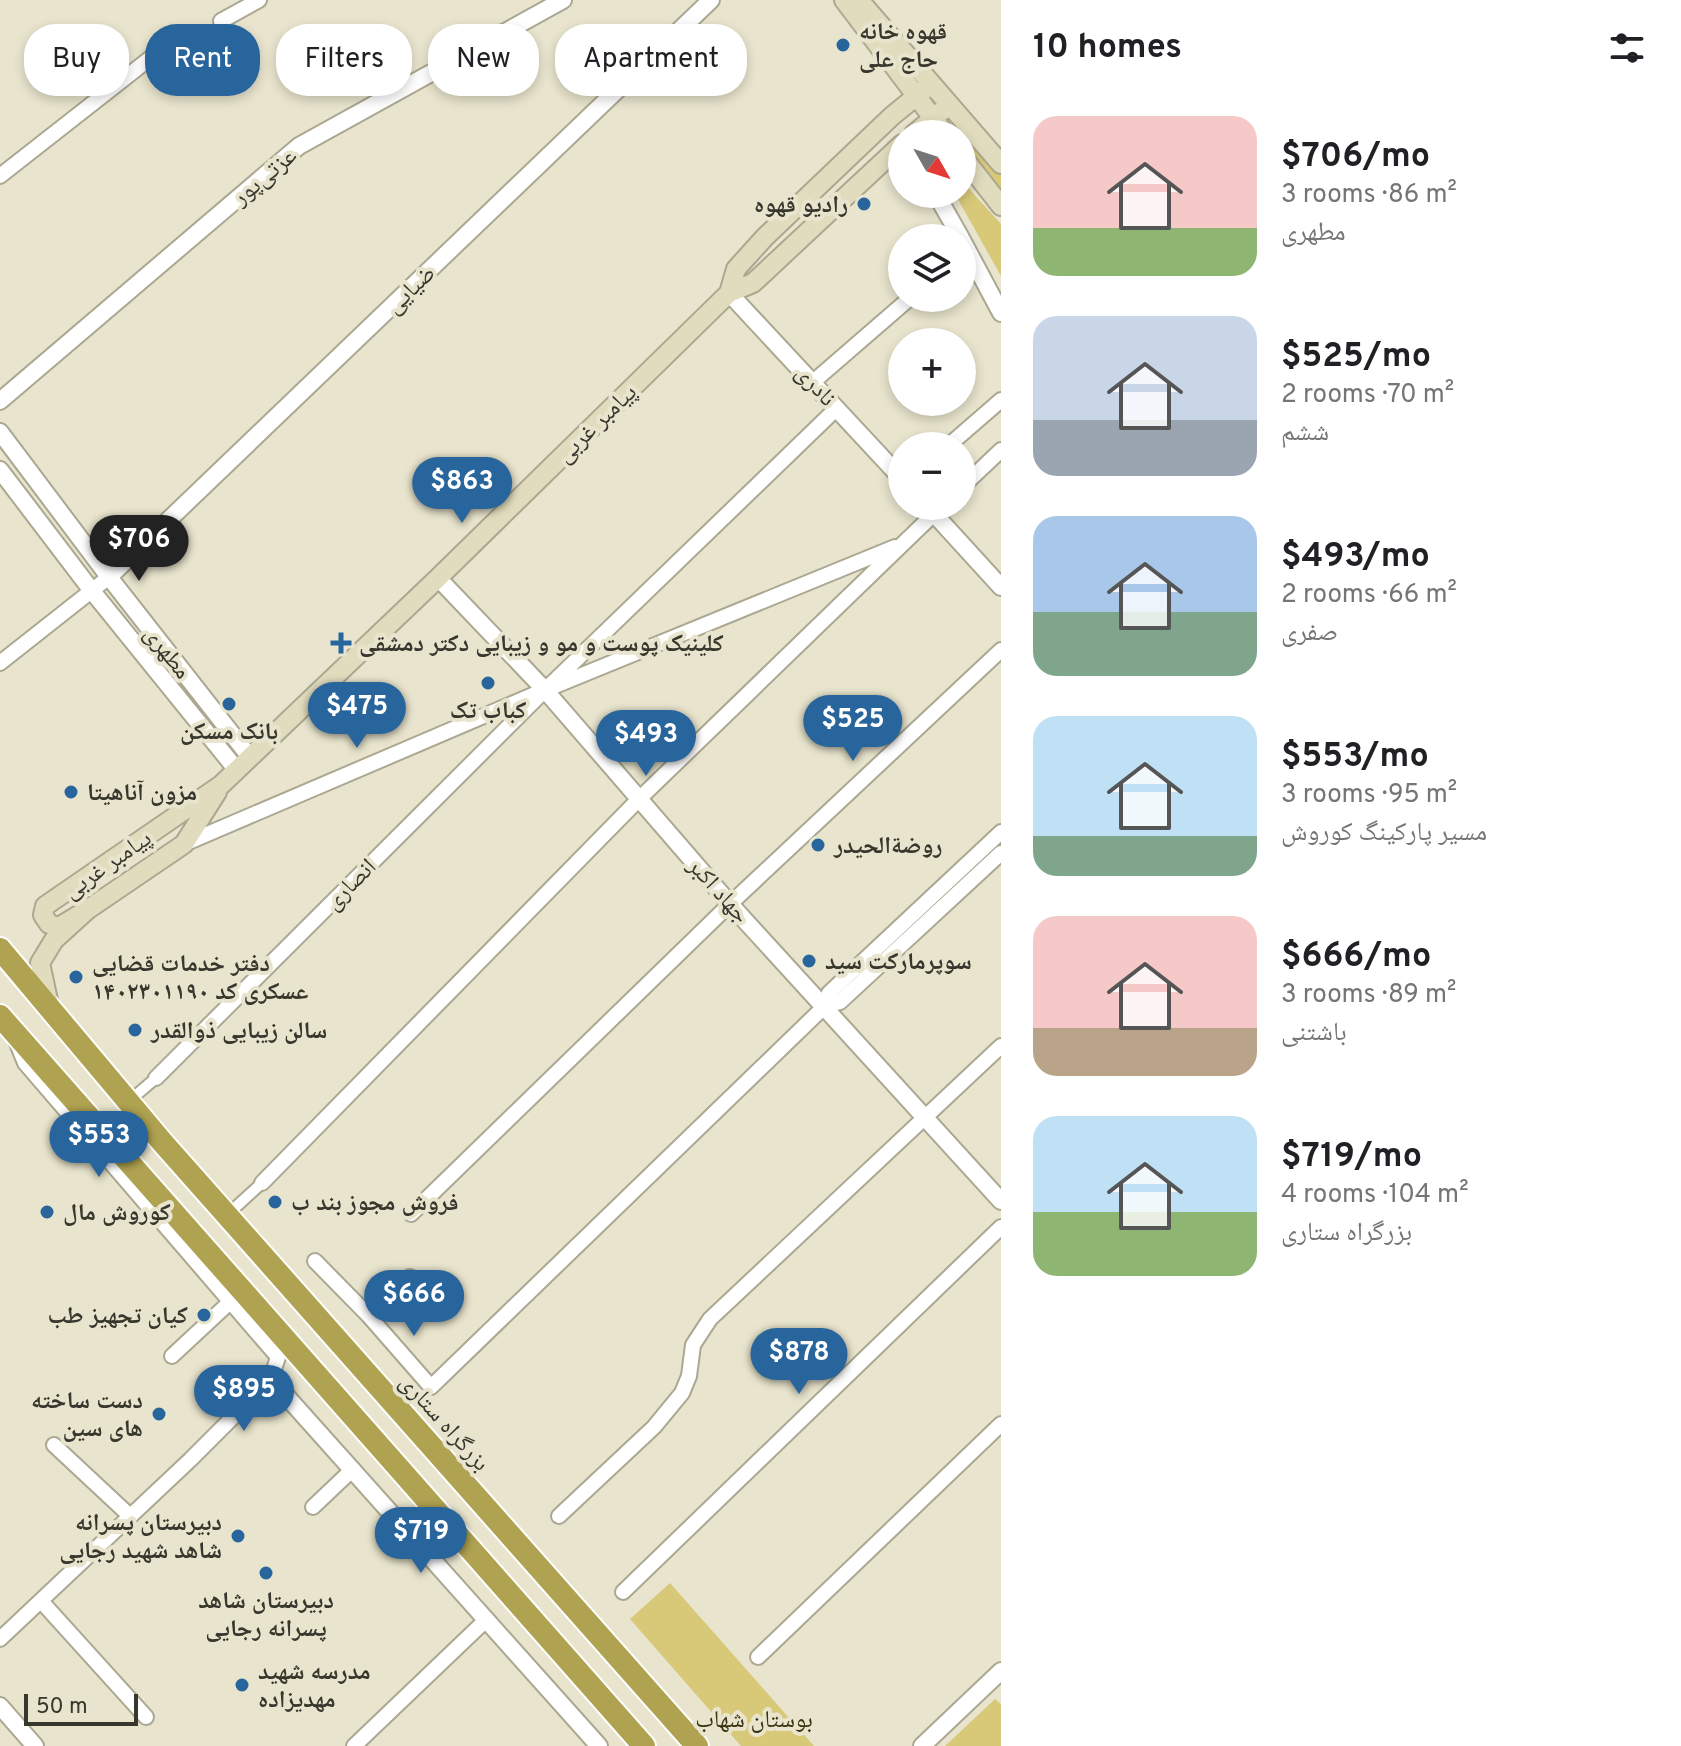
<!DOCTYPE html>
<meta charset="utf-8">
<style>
body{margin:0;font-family:Overpass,"Noto Naskh Arabic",sans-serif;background:#f2f2f2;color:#202124;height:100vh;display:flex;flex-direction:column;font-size:30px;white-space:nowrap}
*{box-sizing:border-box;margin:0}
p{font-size:26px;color:#757577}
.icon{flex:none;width:44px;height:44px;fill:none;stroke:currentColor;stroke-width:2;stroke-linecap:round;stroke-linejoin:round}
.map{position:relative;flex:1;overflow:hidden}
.panel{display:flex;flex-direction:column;background:#fff;width:680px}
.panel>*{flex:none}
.hud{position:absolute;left:24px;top:24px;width:760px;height:72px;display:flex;gap:16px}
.needle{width:52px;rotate:129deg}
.fabs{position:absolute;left:888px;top:120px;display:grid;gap:16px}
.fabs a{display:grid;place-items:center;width:88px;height:88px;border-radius:50%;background:#fff;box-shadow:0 4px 12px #0003;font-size:40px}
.scale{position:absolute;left:24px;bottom:20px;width:114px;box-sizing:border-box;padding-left:8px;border:4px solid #38372e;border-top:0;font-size:22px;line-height:28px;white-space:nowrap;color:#38372e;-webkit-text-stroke:6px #e8e4cd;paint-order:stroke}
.price{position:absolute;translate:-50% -68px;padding:0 18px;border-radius:28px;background:#28659c;color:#fff;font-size:26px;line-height:52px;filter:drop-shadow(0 2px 4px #0008)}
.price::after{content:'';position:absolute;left:50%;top:48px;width:24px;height:18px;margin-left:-12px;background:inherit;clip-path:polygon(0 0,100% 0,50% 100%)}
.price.selected{background:#222;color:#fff}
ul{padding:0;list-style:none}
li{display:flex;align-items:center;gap:24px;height:200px;padding:0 32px}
li span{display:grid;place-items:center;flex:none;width:224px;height:160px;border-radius:24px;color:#555}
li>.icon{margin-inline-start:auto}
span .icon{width:96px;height:96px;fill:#fffc;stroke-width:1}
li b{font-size:34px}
h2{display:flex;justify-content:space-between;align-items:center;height:96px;padding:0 32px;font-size:34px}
.chip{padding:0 28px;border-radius:32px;background:#fff;box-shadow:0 4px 12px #0003;font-size:28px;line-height:72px}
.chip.selected{background:#28659c;color:#fff}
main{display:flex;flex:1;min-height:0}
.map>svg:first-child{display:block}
.green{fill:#d8c979}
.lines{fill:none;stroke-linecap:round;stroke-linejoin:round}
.pedestrian-casing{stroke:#aba791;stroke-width:14}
.minor-casing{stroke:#aba791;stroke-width:18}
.tertiary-casing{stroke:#aba791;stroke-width:20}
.secondary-casing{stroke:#aba791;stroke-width:22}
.trunk-casing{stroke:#fff;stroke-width:26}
.pedestrian{stroke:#fff;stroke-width:10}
.minor{stroke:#fff;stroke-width:14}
.tertiary{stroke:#fff;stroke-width:16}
.secondary{stroke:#e1dcbd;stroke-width:18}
.trunk{stroke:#afa250;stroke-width:22}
.poi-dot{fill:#28659c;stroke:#e8e4cd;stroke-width:3}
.labels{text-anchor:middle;stroke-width:8;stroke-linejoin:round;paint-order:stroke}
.poi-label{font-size:24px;font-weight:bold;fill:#38372e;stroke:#e8e4cd;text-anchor:start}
.street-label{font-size:24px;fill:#38372e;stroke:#e8e4cd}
.park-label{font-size:24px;fill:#39330f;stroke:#e8e4cd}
</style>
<main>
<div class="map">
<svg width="1001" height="1746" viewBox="0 0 1001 1746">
<rect width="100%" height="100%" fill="#e8e4cd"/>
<!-- green -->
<path class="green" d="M971,143L1001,172V192L968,151Z
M962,181L1001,224V276L955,194H962Z
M670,1583L814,1746H741L630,1619Z
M995,1699L1001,1704V1746H945Z"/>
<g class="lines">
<defs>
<path id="pedestrian" d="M128,1102L156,1078
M227,1215L262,1183"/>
<path id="minor" d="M221,21L259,0
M0,176L153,56
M813,382L910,298
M948,446L1001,400
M962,487L1001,450
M0,663L109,577
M555,686L895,547
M184,844L535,694
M825,1006L840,1002L1001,853
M156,1078L545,690L837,408
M262,1183L638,800L942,506
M411,1214L730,904L1001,650
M315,1261L368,1315L431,1387L825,1006L829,993L1001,832
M368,1315L410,1277
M172,1356L230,1302
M54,1445L129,1515
M313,1507L353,1469
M559,1516L654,1427L682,1393L689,1376L693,1345L710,1319L1001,1046
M623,1592L1001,1227
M41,1601L146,1717
M0,1639L190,1460L271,1379L278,1357L25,1063L17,1043
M758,1657L1001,1424
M354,1746L487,1619"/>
<path id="tertiary" d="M936,194L961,238
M962,240L1001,313
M729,293L902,479
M0,401L299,146L563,0
M0,432L109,577L250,757
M0,470L92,591L236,769
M927,506L1001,587
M109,577L711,0
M438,578L545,690L730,904L1001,1201
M271,1379L599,1746
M0,1706L35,1746
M922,1746L1001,1671"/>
<path id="secondary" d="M844,0L945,134
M859,0L1001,164
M914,134L943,110
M962,156L1001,206
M729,293L736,269L765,237L892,116L930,85
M87,910L59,927L49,924L43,915L45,906L221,785L438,578L729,293L753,283L902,144
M49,1005L40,963L54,940L87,910L184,844L217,792"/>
<path id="trunk" d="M0,949L163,1143L697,1746
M0,1016L644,1746"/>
</defs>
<!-- pedestrian casing -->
<use href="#pedestrian" class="pedestrian-casing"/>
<!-- minor casing -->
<use href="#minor" class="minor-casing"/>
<!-- tertiary casing -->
<use href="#tertiary" class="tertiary-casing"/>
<!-- secondary casing -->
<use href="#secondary" class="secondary-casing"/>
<!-- trunk casing -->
<use href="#trunk" class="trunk-casing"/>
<!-- pedestrian -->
<use href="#pedestrian" class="pedestrian"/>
<!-- minor -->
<use href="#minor" class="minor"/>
<!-- tertiary -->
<use href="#tertiary" class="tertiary"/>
<!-- secondary -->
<use href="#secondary" class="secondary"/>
<!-- trunk -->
<use href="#trunk" class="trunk"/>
</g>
<!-- markers -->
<g class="poi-dot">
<circle cx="843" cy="45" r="8"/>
<circle cx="864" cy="204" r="8"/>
<path d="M337 631h8v8h8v8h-8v8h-8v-8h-8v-8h8z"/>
<circle cx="488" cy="683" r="8"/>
<circle cx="229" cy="704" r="8"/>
<circle cx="71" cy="792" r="8"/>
<circle cx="818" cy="845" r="8"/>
<circle cx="809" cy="961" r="8"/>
<circle cx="76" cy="977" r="8"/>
<circle cx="135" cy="1030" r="8"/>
<circle cx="275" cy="1202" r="8"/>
<circle cx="47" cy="1212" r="8"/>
<circle cx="204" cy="1315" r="8"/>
<circle cx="159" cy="1414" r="8"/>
<circle cx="238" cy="1536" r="8"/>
<circle cx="266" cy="1573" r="8"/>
<circle cx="242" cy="1685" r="8"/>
</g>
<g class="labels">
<!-- poi labels -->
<g class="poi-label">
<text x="859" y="39">قهوه خانه<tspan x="859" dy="28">حاج علی</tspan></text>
<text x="848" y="212" text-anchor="end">رادیو قهوه</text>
<text x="359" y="651">کلینیک پوست و مو و زیبایی دکتر دمشقی</text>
<text x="488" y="718" text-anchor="middle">کباب تک</text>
<text x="229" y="739" text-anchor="middle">بانک مسکن</text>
<text x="87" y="800">مزون آناهیتا</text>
<text x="834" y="853">روضةالحیدر</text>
<text x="825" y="969">سوپرمارکت سید</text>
<text x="92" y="971">دفتر خدمات قضایی<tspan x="92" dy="28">عسکری کد ۱۴۰۲۳۰۱۱۹۰</tspan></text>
<text x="151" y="1038">سالن زیبایی ذوالقدر</text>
<text x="291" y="1210">فروش مجوز بند ب</text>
<text x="63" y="1220">کوروش مال</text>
<text x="188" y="1323" text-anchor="end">کیان تجهیز طب</text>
<text x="143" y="1408" text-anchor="end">دست ساخته<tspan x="143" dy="28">های سین</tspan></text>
<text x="222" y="1530" text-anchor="end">دبیرستان پسرانه<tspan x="222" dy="28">شاهد شهید رجایی</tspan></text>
<text x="266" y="1608" text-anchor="middle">دبیرستان شاهد<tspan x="266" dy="28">پسرانه رجایی</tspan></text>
<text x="258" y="1679">مدرسه شهيد<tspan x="258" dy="28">مهديزاده</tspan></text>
</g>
<!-- street labels -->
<g class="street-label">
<text transform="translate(264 176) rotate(-40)" y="8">عزتی‌پور</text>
<text transform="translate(410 289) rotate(-44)" y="8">ضیایی</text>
<text transform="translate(816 385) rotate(47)" y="8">نادری</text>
<text transform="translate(596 423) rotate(-44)" y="8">پیامبر غربی</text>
<text transform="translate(168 652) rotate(52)" y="8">مطهری</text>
<text transform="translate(107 864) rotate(-35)" y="8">پیامبر غربی</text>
<text transform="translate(350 884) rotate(-45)" y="8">انصاری</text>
<text transform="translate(719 890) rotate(48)" y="8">جهاد اکبر</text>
<text transform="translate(445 1422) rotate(48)" y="8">بزرگراه ستاری</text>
</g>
<!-- park labels -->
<g class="park-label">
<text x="754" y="1727">بوستان شهاب</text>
</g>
</g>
</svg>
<div class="fabs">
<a><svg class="needle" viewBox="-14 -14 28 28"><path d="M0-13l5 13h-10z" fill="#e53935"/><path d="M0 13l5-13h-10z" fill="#757577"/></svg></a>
<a><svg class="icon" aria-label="layers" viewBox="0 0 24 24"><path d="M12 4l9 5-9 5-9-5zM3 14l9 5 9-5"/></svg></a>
<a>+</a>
<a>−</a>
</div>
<div class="scale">50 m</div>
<b class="price" style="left:462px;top:525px">$863</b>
<b class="price selected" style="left:139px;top:583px">$706</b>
<b class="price" style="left:357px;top:750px">$475</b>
<b class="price" style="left:853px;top:763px">$525</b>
<b class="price" style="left:646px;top:778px">$493</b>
<b class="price" style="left:99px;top:1179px">$553</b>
<b class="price" style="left:414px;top:1338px">$666</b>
<b class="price" style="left:799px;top:1396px">$878</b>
<b class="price" style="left:244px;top:1433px">$895</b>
<b class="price" style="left:421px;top:1575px">$719</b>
<div class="hud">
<a class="chip">Buy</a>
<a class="chip selected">Rent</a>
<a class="chip">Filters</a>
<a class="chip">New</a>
<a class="chip">Apartment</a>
</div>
</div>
<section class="panel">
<h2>10 homes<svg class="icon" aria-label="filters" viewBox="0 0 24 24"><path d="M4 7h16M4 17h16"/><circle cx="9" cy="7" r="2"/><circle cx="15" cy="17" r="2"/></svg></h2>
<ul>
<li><span style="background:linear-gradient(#f6c9c9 70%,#8fb573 0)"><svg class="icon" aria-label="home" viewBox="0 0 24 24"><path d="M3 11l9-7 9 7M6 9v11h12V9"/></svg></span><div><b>$706/mo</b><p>3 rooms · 86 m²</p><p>مطهری</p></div></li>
<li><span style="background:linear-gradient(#c9d6e8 65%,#9aa5b1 0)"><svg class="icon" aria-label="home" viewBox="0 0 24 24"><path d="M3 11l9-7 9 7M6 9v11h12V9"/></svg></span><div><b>$525/mo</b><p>2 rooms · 70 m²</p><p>ششم</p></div></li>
<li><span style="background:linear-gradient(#a9c7e8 60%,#7fa58c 0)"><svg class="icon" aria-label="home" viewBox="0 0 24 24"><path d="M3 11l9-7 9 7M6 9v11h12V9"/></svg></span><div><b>$493/mo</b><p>2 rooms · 66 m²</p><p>صفری</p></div></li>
<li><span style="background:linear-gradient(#bfe0f5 75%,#7fa58c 0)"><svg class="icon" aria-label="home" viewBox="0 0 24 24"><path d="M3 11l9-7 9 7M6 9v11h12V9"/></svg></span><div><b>$553/mo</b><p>3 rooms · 95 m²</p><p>مسیر پارکینگ کوروش</p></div></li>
<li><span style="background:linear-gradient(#f6c9c9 70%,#b9a48a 0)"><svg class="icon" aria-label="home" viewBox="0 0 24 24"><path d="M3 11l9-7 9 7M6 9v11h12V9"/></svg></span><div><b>$666/mo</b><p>3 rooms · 89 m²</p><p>باشتنی</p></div></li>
<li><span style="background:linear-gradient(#bfe0f5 60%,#8fb573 0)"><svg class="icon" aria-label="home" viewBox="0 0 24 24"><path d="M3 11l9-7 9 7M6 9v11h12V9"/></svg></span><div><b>$719/mo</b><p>4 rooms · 104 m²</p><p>بزرگراه ستاری</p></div></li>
</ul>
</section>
</main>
